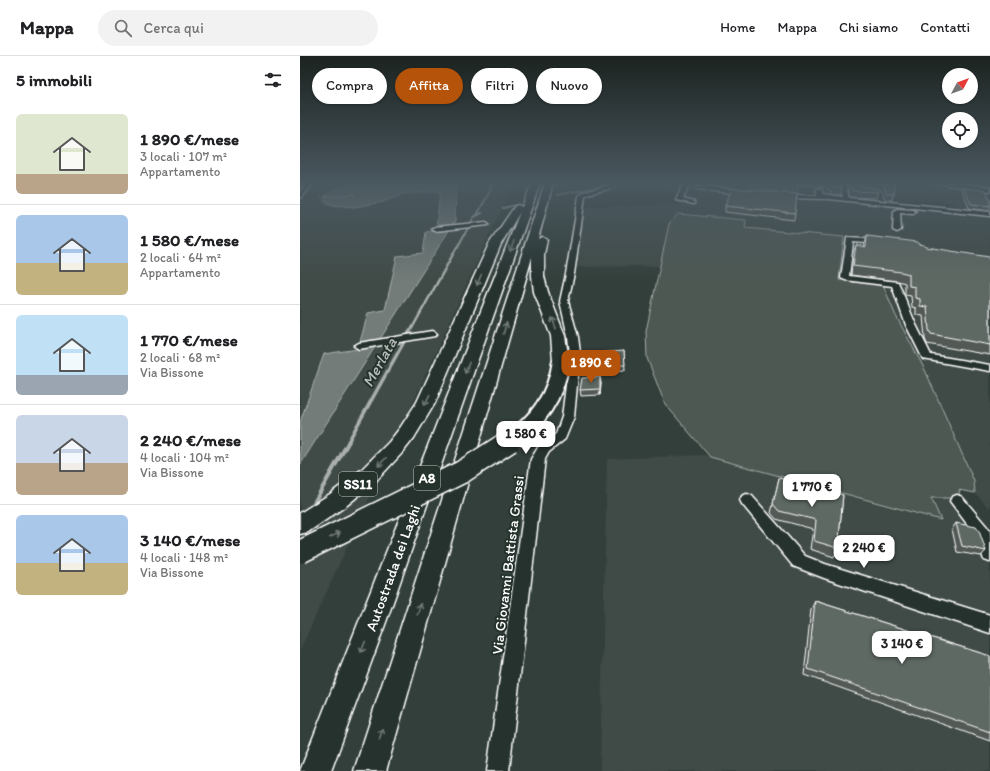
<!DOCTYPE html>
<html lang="it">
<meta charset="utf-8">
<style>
body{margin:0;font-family:Itim,sans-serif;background:#f2f2f2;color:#202124;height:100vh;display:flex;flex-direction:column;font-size:15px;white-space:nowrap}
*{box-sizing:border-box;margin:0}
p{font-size:13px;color:#757577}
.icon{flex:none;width:22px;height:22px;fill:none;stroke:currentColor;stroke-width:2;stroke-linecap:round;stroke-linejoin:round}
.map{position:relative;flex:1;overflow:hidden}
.side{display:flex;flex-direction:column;background:#fff;width:300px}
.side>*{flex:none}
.hud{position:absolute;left:12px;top:12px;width:380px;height:36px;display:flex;gap:8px}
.needle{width:26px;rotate:49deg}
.fabs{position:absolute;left:642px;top:12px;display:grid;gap:8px}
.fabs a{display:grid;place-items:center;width:36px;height:36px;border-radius:50%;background:#fff;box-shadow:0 1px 3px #0004;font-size:20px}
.price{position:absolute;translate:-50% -34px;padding:0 9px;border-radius:8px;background:#fff;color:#222;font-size:13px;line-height:26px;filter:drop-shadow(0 1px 2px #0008)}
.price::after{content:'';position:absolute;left:50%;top:24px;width:12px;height:9px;margin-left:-6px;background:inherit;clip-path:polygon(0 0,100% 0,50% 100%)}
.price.active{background:#b45309;color:#fff}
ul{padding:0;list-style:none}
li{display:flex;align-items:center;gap:12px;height:100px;padding:0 16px}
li+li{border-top:1px solid #e0e0e0}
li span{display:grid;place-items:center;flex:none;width:112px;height:80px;border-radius:6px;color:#555}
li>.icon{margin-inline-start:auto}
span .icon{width:48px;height:48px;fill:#fffc;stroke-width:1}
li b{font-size:17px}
h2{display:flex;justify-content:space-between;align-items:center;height:48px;padding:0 16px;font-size:17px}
.tag{padding:0 14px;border-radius:18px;background:#fff;box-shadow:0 1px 3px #0004;font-size:14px;line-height:36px}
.tag.active{background:#b45309;color:#fff}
header{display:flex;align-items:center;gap:24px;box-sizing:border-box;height:56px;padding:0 20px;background:#fff;border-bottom:1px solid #e0e0e0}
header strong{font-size:19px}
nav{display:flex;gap:22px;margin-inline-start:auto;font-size:14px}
.search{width:280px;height:36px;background:#f2f2f2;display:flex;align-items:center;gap:10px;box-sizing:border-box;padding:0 14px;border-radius:22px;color:#757577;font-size:15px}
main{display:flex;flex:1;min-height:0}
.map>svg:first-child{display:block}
.built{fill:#404c47}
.green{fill:#4d5853;stroke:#a6aca9}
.water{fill:#737b78;stroke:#abb0ae}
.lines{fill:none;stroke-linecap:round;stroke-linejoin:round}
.stream-far3{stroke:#abb0ae;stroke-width:2}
.stream-far2{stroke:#abb0ae;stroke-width:2.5}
.stream-far1{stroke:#abb0ae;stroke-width:3.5}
.stream{stroke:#abb0ae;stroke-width:4}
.minor-casing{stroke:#fff;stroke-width:3}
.highway-casing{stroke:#fff;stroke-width:3}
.path{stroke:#fff;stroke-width:1;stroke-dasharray:1.5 1.5;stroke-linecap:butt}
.minor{fill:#26332d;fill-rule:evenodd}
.highway{fill:#26332d;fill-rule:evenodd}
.highway-bridge-far1-casing{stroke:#fff;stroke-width:20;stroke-linecap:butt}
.highway-bridge-casing{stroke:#fff;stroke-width:25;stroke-linecap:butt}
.highway-bridge-far1{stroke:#26332d;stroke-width:16}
.highway-bridge{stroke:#26332d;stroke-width:22}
.wall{fill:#525a56;stroke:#fff}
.shaded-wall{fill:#424a46;stroke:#fff}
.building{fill:#5f6964;stroke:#fff}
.oneway{stroke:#727a76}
.labels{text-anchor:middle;stroke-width:4;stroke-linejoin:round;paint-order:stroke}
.shield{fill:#26332d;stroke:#bec2c0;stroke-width:1}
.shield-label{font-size:14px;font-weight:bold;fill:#fff}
.street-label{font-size:15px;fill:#fff;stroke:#26332d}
.water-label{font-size:16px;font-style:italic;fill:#b9bdbc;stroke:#26332d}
</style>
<header>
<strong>Mappa</strong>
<div class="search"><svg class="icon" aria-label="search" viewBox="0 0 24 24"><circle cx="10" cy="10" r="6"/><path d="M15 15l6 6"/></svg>Cerca qui</div>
<nav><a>Home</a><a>Mappa</a><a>Chi siamo</a><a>Contatti</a></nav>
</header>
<main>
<section class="side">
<h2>5 immobili<svg class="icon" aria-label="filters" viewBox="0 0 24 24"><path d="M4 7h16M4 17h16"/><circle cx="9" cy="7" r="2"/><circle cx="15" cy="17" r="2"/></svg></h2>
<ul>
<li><span style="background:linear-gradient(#dfe7d0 75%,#b9a48a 0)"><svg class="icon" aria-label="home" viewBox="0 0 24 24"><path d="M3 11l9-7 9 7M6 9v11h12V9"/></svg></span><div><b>1 890 €/mese</b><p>3 locali · 107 m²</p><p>Appartamento</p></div></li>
<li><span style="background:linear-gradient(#a9c7e8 60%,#c2b280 0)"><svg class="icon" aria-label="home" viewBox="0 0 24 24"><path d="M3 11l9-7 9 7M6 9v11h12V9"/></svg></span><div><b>1 580 €/mese</b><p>2 locali · 64 m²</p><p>Appartamento</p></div></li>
<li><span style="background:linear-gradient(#bfe0f5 75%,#9aa5b1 0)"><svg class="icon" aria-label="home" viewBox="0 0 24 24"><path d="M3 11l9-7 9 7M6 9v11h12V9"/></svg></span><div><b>1 770 €/mese</b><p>2 locali · 68 m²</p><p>Via Bissone</p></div></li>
<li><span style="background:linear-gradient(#c9d6e8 60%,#b9a48a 0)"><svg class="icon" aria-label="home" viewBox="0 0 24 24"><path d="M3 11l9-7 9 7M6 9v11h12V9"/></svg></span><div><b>2 240 €/mese</b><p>4 locali · 104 m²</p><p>Via Bissone</p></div></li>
<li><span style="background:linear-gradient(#a9c7e8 60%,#c2b280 0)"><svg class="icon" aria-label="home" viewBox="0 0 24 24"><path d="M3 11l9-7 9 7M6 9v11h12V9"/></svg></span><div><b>3 140 €/mese</b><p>4 locali · 148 m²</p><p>Via Bissone</p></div></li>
</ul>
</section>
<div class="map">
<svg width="690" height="715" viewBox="0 0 690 715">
<rect width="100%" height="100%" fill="#333f3a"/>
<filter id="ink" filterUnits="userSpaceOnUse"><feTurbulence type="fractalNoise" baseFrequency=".025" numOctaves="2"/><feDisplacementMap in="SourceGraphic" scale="8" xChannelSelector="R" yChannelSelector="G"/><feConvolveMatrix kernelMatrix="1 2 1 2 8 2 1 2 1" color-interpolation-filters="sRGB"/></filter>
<g filter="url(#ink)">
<!-- built -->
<path class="built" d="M0,127H212V129L0,594Z
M373,127H452L450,135L659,155L656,147L592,140V135H597V127H690V453L675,437L674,425L625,314L595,258L583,229L539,224L444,172L446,164L363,200L360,210L265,211L275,151L381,149L370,131Z
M404,399L640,464L631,442H660L682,462L690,483V715H300L307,403Z"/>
<!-- green -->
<path class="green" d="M452,127H497L498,139L450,135Z
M378,158L446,164L445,172L544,181L539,224L583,229L595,258L625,314L674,425L675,437L659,434L660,442H631L641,464L410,401L365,348L347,302L346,275L369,168Z"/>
<!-- water -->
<path class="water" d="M59,127H97L104,131L156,127L155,165L0,409V366L24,298L58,293L68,257L85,254L97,200L123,197L126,176L136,175L140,135L103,138L83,146L55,151L32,149L24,145L25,140C34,132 47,130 59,127Z"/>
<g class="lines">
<!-- stream-far3 -->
<path class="stream-far3" d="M258,139L315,127
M203,152L216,149
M177,159L189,137L192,127
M157,192L174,161L182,157"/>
<!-- stream-far2 -->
<path class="stream-far2" d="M110,276L157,191"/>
<!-- stream-far1 -->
<path class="stream-far1" d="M48,386L110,275"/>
<!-- stream -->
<path class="stream" d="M11,452L49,385"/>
<defs>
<path id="minor" d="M7,127H13L2,141L0,142V136Z
M308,127H314L313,132L287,138L285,140L274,218L268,245L278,281L280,297L274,361L265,383L249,396L245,403L209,715H187L231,403L239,390L256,378L262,361L270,297L268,281L260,245L266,218L279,140L283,136L308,130Z
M384,127H390L383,143L394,146V148L376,144Z
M539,127H545L549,142L690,156V160L529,143L480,142L477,140L480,138L517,140L516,134L519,132L522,134L523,138L543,141Z
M634,127H655L690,131V135Z
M400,130L448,135L451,137L448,139L398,133L397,132Z
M597,153L613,154L616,156L613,158L600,157L601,174L597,176L593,174L594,155Z
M186,166L189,168L188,169L135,175L132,173L135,171Z
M547,182L583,184L584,186L580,188L553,186L549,220L598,226L616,269L631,299L690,309V315L623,303L606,269L592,230L545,224L541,222Z
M132,275L135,276L137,278L135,280L59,293L54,290L59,287Z
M447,438L452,440L505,500L525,508L690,559V577L524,522L493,510L442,448L440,444L442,440Z
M657,439L662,441L688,472L690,476V506L684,504L676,480L650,445L652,441Z"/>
<path id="highway" d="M232,127H240L86,566L31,715H0L220,156L201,188L135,347L114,382L103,396L75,426L46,450L8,476L0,478V457L30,438L61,414L89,386L100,372L117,346L189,188L215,150L218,149L222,151Z
M245,127H253L238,183L242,181L247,184L244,198V220L248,236L265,280L269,305L267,308L261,310L255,308L253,305L251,280L234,236L232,220V201L86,715H54Z"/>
</defs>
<!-- minor casing -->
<use href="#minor" class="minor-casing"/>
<!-- highway casing -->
<use href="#highway" class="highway-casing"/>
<!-- path -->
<path class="path" d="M21,141L55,138"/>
<!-- minor -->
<use href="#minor" class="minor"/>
<!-- highway -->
<use href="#highway" class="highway"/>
<defs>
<path id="highway-bridge-far1" d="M209,386C238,365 256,341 261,305"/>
<path id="highway-bridge" d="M0,496L162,416L210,385"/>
</defs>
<!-- highway-bridge-far1 casing -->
<use href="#highway-bridge-far1" class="highway-bridge-far1-casing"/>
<!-- highway-bridge casing -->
<use href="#highway-bridge" class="highway-bridge-casing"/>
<!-- highway-bridge-far1 -->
<use href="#highway-bridge-far1" class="highway-bridge-far1"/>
<!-- highway-bridge -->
<use href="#highway-bridge" class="highway-bridge"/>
</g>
<!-- wall -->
<path class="wall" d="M498,127H541L542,133L541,139L531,138V134H527V131L498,129Z
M546,127H595L594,138L592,144H585L582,135L578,134V136L576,142L550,141Z
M664,132L690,144V155L669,152L663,136Z
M425,150L495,157L494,164L425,156Z
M567,180L618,188L626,191L690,202V299L627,288L625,283L623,260L616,259V252L612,251L611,240L605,239V227L598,225L551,219L553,197L556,189L564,191Z
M324,295L325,314L296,316L295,310Z
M301,327L300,339L281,340L280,334Z
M479,422L543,439L538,492L534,501L510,493L513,473L476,463L471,457Z
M656,467L686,495L681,500L657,496L652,473Z
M515,545L690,600V685L504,619L511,553Z"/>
<!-- shaded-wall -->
<path class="shaded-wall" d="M0,127H4L0,133Z
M118,127H133L119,129Z
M559,127H562L561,131L557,133Z
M300,321L301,327L300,339Z"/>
<!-- building -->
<path class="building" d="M528,127H541L542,133L533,132L532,128H528Z
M549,127H559L560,130L578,133V136L552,135Z
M577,127H595L594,138H587L584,129Z
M432,132L497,138L495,157L425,150Z
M664,132L686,134L690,144V150L671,148Z
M567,180L618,186V188L624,189L626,191L689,201L690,202V289L631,278L629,274L627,251L620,250V243L615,242V231L609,230V218L601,216L553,210L556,189L566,191Z
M324,295L325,309L295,310V297Z
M300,321V333L280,334L282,322Z
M479,422L543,439L538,492L514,485L516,464L479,455L473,448Z
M656,467L676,471L679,475L686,495L662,490Z
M515,545L690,600V676L508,613Z"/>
<!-- one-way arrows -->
<defs><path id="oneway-shaft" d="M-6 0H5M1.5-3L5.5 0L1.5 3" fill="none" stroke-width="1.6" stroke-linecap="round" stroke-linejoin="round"/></defs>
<g class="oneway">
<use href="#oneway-shaft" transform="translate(212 190) rotate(111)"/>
<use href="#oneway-shaft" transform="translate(179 224) rotate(113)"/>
<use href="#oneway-shaft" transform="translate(254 267) rotate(-110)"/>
<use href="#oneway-shaft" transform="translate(205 272) rotate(-73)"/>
<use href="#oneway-shaft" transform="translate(167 312) rotate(110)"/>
<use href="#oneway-shaft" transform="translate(127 344) rotate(116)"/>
<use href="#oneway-shaft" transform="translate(82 406) rotate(135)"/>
<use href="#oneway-shaft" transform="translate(35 479) rotate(-26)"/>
<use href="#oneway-shaft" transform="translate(119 553) rotate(-73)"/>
<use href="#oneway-shaft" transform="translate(63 591) rotate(112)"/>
<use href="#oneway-shaft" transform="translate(81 678) rotate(-73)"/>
</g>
</g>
<!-- sky -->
<linearGradient id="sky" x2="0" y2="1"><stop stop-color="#1c2320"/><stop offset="0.56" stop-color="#4a5860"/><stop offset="1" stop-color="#4a5860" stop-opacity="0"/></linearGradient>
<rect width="690" height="227" fill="url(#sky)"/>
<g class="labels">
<!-- shield labels -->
<g class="shield">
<rect x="114" y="410" width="26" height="24" rx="3"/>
<rect x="39" y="416" width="38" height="24" rx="3"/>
</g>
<g class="shield-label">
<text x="127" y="427">A8</text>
<text x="58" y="433">SS11</text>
</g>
<!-- street labels -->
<g class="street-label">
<text transform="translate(208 509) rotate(-83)" y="5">Via Giovanni Battista Grassi</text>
<text transform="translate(93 512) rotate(-70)" y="5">Autostrada dei Laghi</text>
</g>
<!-- water labels -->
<g class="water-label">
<text transform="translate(79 306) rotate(-61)" y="6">Merlata</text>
</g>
</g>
</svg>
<div class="fabs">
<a><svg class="needle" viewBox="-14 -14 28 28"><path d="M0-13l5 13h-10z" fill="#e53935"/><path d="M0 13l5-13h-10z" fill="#757577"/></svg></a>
<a><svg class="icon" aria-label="locate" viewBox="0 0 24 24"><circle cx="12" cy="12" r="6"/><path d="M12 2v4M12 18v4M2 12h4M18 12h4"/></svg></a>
</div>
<b class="price active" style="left:291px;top:328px">1 890 €</b>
<b class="price" style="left:226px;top:399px">1 580 €</b>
<b class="price" style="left:512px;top:452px">1 770 €</b>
<b class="price" style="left:564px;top:513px">2 240 €</b>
<b class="price" style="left:602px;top:609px">3 140 €</b>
<div class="hud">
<a class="tag">Compra</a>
<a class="tag active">Affitta</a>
<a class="tag">Filtri</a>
<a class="tag">Nuovo</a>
</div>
</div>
</main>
